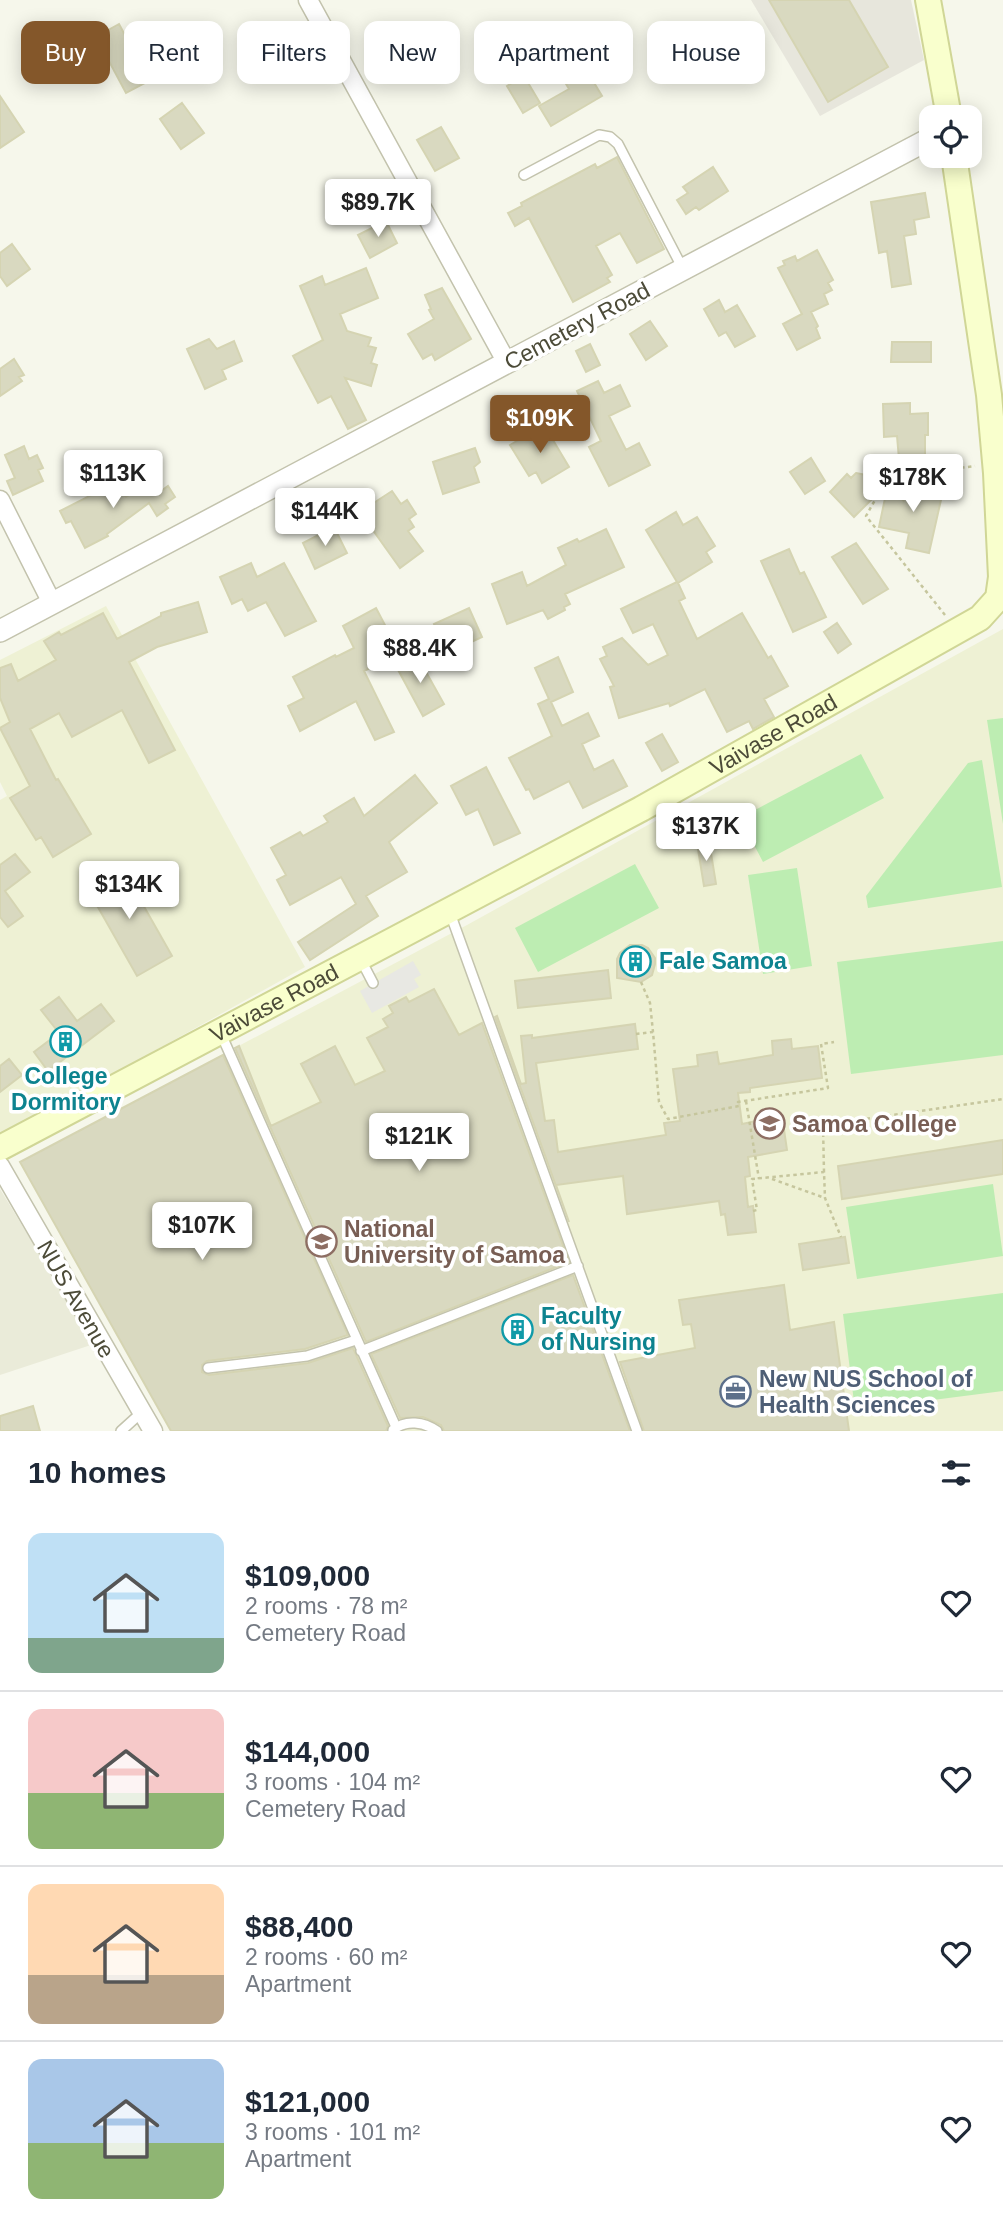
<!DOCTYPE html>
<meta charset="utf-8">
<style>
body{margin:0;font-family:Arial,sans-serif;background:#f6f6f7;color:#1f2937;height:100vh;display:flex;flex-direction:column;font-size:26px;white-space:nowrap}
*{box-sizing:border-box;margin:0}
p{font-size:23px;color:#747a83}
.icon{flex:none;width:38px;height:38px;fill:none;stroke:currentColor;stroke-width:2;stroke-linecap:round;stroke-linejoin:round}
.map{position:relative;height:1431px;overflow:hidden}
.drawer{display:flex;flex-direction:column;background:#fff;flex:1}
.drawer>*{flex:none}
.hud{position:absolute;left:21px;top:21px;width:962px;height:63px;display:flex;gap:14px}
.tools{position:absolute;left:919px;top:105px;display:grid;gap:14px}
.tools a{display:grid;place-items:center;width:63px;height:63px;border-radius:14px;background:#fff;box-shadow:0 4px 18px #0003;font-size:35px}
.price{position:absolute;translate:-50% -60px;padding:0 16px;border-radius:7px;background:#fff;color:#222;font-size:23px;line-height:46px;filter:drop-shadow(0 2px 4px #0008)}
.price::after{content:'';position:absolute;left:50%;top:42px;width:21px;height:16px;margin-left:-10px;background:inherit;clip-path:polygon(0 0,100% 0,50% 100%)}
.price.active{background:#84572a;color:#fff}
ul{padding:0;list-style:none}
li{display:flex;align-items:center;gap:21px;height:175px;padding:0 28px}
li+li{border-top:2px solid #e0e1e3}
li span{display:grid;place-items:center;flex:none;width:196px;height:140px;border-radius:14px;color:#555}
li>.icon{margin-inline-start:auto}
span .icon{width:84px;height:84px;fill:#fffc;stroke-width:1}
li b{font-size:30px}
h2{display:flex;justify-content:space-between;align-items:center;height:84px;padding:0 28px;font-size:30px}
.chip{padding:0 24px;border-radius:14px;background:#fff;box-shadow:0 4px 18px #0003;font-size:24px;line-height:63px}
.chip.active{background:#84572a;color:#fff}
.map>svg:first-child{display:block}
.residential{fill:#eaebd9}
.industrial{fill:#e7e6dc}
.education{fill:#eef1d4}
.green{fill:#bdedb2}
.parking{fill:#e8e8e3}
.building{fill:#d9d9c0;stroke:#d5d4b2;stroke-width:2}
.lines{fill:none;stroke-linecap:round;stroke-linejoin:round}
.service-casing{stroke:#c3c3ad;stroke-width:12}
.minor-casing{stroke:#c3c3ad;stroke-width:21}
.tertiary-casing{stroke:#c3c3ad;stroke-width:24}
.secondary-casing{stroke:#d0d696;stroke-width:28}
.path{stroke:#c6c69d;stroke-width:2.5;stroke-dasharray:3.5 3.5;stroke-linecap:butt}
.service{stroke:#fff;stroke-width:9}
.minor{stroke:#fff;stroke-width:18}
.tertiary{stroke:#fff;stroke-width:21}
.secondary{stroke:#f9ffcd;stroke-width:24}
.labels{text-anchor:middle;stroke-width:7;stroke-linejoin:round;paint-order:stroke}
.street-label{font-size:23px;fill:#4c4b38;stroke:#fff}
.culture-label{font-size:23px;font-weight:bold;fill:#0d838f;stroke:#fff;text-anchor:start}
.education-label{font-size:23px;font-weight:bold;fill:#785e54;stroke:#fff;text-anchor:start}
.service-label{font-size:23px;font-weight:bold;fill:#4e5e75;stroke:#fff;text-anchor:start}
</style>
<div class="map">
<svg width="1003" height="1431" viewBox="0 0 1003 1431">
<rect width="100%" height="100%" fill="#f6f7eb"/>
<!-- residential -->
<path class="residential" d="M0,1189L94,1344L0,1375Z"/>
<!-- industrial -->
<path class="industrial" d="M751,0H911L924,60L820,116Z"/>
<!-- education -->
<path class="education" d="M106,606L305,967L0,1137V800L7,796L0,782V660Z
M1003,629V1431H171L20,1162L467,925Z"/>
<!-- green -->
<path class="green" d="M1003,718V824L987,720Z
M861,754L884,798L763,862L740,818Z
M982,760L1002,887L868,908L866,896L968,763Z
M635,864L659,908L538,972L515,928Z
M797,868L812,966L763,974L748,875Z
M1003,941V1055L851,1074L837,962Z
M993,1184L1003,1256L857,1279L846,1207Z
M1003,1293V1391L855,1410L843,1314Z"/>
<!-- parking -->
<path class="parking" d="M413,961L421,975L414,979L419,987L372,1013L360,991Z"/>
<!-- building -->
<path class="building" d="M769,0H849L888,67L828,102Z
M119,24L134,52L159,39L175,67L126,93L96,37Z
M537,24L544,34L551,29L563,47L570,43L602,96L551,126L539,106L569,89L548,53L525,68L514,51L525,43L520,36Z
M524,76L540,103L523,113L507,86Z
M0,96L24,132L0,148Z
M182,103L204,133L181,149L160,119Z
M441,127L459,158L435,171L417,140Z
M617,157L664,249L637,263L620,233L596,246L612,275L607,278L610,282L573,302L529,218L515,226L508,213L522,206L521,203L595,164L597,168Z
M713,167L728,191L699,210L696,207L686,214L677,200L688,193L683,187Z
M925,193L929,217L914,220L916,234L904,236L911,284L892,287L887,251L879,253L871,202Z
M386,221L397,243L370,258L358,235Z
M12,244L30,269L7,286L0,276V253Z
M817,250L833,280L828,283L832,290L824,294L828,304L811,312L818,326L816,328L820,338L797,350L783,324L802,314L778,268L785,265L783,261L795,256L797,261Z
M366,268L378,298L340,314L347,331L371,338L368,346L376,348L371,363L377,365L371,386L345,378L366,420L348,429L331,396L318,403L293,356L323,340L300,286L322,276L325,285Z
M442,288L471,339L435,360L432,354L423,359L408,334L434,319L429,310L431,309L425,295Z
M719,300L725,312L737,305L755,336L735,347L726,332L719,336L704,309Z
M650,321L667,346L646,360L630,334Z
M209,339L217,349L234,341L242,361L222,370L226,379L205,389L187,349Z
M892,342H931V362H891Z
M590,344L600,365L586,372L576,351Z
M14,359L24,375L19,377L22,381L0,396V369Z
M598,381L604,393L620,385L630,406L609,416L626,450L639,443L650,465L609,486L589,447L601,441L577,391Z
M910,403V414L928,413V435H925V458L899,459L897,436L884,437L883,404Z
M544,425L569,467L542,483L536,472L529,476L510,445Z
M24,446L29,459L37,455L43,468L38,470L43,481L13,495L7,481L15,478L5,455Z
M475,448L480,462L474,467L479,482L443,494L433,462Z
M811,458L825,481L805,494L790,472Z
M856,473L891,480L854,517L830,492L847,474L851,478Z
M153,479L161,491L168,486L175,497L165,504L168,508L157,516L149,503L107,534L108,536L85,548L71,521L66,523L60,511L115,483L126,497Z
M901,482L943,491L929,553L906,548L909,533L879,527L888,484L903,500Z
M392,491L401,504L407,500L416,514L409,519L414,527L408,531L423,551L400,568L360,512Z
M676,512L683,525L697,517L715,546L706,552L712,562L678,583L685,598L679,601L697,639L742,613L768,658L771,656L788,686L764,699L774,717L753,729L749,721L727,732L705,689L670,706L669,703L619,718L610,687L614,686L600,659L607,656L603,647L622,638L648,665L668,655L653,624L633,633L621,609L677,582L646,530Z
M334,527L347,553L315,569L303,543Z
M606,529L624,567L565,594L570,604L564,607L565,610L548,619L543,610L507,624L492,584L522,572L527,586L566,565L558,548L577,539L579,542Z
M856,543L888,589L863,604L832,557Z
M789,549L800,574L804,572L826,617L793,632L761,561Z
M251,563L257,577L284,563L316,621L285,636L266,602L248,611L242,599L232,604L220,577Z
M198,602L207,632L157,647L129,662L175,750L149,763L122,710L72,737L59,713L30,729L56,780L58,779L91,834L53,857L41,837L36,840L10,798L30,786L0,728L10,722L0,698V668L11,664L18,681L56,660L44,641L59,632L61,635L103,613L117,639L161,616V613Z
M376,608L385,625L372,640L379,654L376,665L364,671L394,732L375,740L356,701L300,731L288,706L304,698L293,677L335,655L336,657L354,648L343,626Z
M469,608L482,637L448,653L434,624Z
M837,623L851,644L838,653L824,632Z
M416,654L444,704L423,716L396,666Z
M558,657L573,692L551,702L562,726L588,713L599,736L582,744L594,770L613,760L627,786L583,808L569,781L534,799L529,789L526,790L509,758L552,736L538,704L549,699L535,668Z
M662,734L678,762L662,771L646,743Z
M486,767L520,833L494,845L478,809L466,815L451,786Z
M415,775L437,803L389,842L407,872L366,896L378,916L310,960L298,942L356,904L341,877L290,905L277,880L286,875L271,848L300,832L303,836L328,822L324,816L354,798L364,816Z
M709,841L716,884L704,886L697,843Z
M15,854L30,872L5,891L23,916L8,927L0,917V865Z
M121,866L172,956L137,976L86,886Z
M630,945H642L648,948L655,958V964L652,975L641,982L617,978V959L620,953Z
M608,970L611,998L518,1008L515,981Z
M434,989L459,1035L482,1023L569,1262L366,1342L235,1048L239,1046L271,1126L321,1102L301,1064L335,1046L355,1085L385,1071L367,1038L388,1027L383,1019L393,1013L389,1006L406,997L409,1002Z
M59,997L77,1021L101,1004L114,1021L48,1071L34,1052L59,1033L41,1010Z
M497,1016L521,1084L526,1083L521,1036L532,1035V1038L635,1024L638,1049L536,1063L545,1121L554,1120L558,1152L666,1135L664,1123L680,1121L673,1069L698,1066L697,1055L717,1052L719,1064L773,1055L772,1041L791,1039L792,1049L818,1046L822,1078L750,1088V1092L738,1093L742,1124L782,1116L787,1150L748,1157L750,1176L745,1177L748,1207L753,1206L756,1232L728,1235L725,1214L721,1215L719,1201L627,1214L623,1176L556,1185L569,1222L495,1017Z
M223,1055L348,1335L305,1349L207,1361L202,1365V1372L209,1375L308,1363L353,1348L388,1426L386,1431H171L20,1162Z
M9,1059L22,1075L0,1092V1066Z
M1003,1140V1174L842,1199L838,1166Z
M845,1237L849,1263L803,1270L799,1244Z
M573,1275L630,1431H444L441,1425L423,1417L400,1418L371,1354Z
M784,1285L790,1330L834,1322L849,1431H644L620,1362L695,1348L691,1324L683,1325L679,1300Z
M33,1406L40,1431H0V1416Z"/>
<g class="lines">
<defs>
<path id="service" d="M524,175L599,135L610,137L618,144L683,269
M450,913L637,1431
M361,960L373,983
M221,1034L396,1427
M361,1351L578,1266
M208,1368L307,1356L356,1340
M393,1430C406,1419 424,1422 437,1431
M121,1431L142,1412"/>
<path id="minor" d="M308,0L507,363
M0,500L52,603
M0,1166L153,1431"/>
<path id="tertiary" d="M0,631L931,138"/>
<g id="secondary">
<path d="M928,0L949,117"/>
<path id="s1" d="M0,1148L641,809L980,618L998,598L1001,577L996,473L989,395L954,156"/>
</g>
</defs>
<!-- service casing -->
<use href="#service" class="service-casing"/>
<!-- minor casing -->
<use href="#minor" class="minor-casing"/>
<!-- tertiary casing -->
<use href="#tertiary" class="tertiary-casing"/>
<!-- secondary casing -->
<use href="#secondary" class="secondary-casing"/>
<!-- path -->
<path class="path" d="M945,615L866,516L888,477L975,466
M641,982L650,1003L653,1032
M636,1034L653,1032L659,1102L668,1119L739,1106L738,1102L828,1088L821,1044L834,1042
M746,1101L759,1179
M824,1172L823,1125L1003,1099
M772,1179L825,1198
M753,1211L757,1210L752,1179L824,1172L825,1198L841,1237"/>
<!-- service -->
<use href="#service" class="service"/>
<!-- minor -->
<use href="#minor" class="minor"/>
<!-- tertiary -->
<use href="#tertiary" class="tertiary"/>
<!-- secondary -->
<use href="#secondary" class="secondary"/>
</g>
<!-- icons -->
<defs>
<symbol id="building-ring" viewBox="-11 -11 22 22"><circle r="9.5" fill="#fff" stroke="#0f9aa8" stroke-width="1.5"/><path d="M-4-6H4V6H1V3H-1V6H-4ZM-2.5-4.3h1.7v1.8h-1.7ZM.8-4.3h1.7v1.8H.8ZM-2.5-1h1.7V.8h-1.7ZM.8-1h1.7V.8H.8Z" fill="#0f9aa8"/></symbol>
<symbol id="school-ring" viewBox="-11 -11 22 22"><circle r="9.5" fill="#fff" stroke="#8d6e63" stroke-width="1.5"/><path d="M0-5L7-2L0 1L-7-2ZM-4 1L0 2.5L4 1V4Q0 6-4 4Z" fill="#8d6e63"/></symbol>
<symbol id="university-ring" viewBox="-11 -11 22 22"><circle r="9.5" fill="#fff" stroke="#8d6e63" stroke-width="1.5"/><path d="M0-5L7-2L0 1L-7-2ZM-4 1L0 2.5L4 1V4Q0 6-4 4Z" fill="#8d6e63"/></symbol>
<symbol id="office-ring" viewBox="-11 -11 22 22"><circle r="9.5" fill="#fff" stroke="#5c6f8a" stroke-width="1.5"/><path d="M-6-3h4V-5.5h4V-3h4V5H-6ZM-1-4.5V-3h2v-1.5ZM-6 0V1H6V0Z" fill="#5c6f8a"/></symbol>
</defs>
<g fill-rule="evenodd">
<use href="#building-ring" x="618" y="944" width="35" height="35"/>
<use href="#building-ring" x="48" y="1024" width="35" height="35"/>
<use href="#school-ring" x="752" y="1106" width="35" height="35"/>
<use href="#university-ring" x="304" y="1224" width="35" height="35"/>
<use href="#building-ring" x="500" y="1312" width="35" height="35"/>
<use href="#office-ring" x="718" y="1374" width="35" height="35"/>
</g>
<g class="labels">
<!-- street labels -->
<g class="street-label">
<text transform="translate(577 326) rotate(-28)" y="8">Cemetery Road</text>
<text dy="8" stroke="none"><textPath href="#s1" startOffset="877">Vaivase Road</textPath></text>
<text dy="8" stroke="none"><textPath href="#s1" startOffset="310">Vaivase Road</textPath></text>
<text transform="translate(76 1299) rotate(60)" y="8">NUS Avenue</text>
</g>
<!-- culture labels -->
<g class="culture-label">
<text x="659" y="969">Fale Samoa</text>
<text x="66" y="1084" text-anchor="middle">College<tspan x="66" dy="26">Dormitory</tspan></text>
<text x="541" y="1324">Faculty<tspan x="541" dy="26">of Nursing</tspan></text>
</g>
<!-- education labels -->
<g class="education-label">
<text x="792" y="1132">Samoa College</text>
<text x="344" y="1237">National<tspan x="344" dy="26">University of Samoa</tspan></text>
</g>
<!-- service labels -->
<g class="service-label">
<text x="759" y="1387">New NUS School of<tspan x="759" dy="26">Health Sciences</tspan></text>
</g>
</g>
</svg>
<div class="tools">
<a><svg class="icon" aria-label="locate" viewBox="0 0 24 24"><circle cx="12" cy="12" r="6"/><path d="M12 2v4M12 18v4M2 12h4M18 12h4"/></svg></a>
</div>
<b class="price" style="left:378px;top:239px">$89.7K</b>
<b class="price active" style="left:540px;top:455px">$109K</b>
<b class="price" style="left:113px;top:510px">$113K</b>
<b class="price" style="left:913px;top:514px">$178K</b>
<b class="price" style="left:325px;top:548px">$144K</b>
<b class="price" style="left:420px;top:685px">$88.4K</b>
<b class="price" style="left:706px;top:863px">$137K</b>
<b class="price" style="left:129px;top:921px">$134K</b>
<b class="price" style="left:419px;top:1173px">$121K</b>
<b class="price" style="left:202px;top:1262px">$107K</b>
<div class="hud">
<a class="chip active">Buy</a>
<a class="chip">Rent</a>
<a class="chip">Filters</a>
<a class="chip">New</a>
<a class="chip">Apartment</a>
<a class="chip">House</a>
</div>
</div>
<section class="drawer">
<h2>10 homes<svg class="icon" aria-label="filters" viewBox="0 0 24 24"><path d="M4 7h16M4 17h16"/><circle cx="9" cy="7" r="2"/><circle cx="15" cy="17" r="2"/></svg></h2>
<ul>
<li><span style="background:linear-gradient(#bfe0f5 75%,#7fa58c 0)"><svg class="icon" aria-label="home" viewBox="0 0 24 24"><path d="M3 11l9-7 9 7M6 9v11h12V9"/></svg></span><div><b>$109,000</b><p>2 rooms · 78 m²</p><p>Cemetery Road</p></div><svg class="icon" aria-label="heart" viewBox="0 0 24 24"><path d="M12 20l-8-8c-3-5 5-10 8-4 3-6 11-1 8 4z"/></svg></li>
<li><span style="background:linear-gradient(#f6c9c9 60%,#8fb573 0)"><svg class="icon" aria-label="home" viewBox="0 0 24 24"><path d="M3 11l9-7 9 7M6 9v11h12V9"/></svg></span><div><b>$144,000</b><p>3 rooms · 104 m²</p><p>Cemetery Road</p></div><svg class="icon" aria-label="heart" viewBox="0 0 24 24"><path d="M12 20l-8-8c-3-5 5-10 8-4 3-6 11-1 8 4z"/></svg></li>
<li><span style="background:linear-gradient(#ffd9b3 65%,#b9a48a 0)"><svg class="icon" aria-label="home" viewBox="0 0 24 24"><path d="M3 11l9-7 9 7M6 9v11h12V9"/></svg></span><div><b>$88,400</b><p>2 rooms · 60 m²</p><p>Apartment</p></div><svg class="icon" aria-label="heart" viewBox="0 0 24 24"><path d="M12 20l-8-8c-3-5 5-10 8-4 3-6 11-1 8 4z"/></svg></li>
<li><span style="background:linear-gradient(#a9c7e8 60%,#8fb573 0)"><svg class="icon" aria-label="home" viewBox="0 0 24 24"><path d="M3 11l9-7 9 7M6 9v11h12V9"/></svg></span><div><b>$121,000</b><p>3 rooms · 101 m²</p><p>Apartment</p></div><svg class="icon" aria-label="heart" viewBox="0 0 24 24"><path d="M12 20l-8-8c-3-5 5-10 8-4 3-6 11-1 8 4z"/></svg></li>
</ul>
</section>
